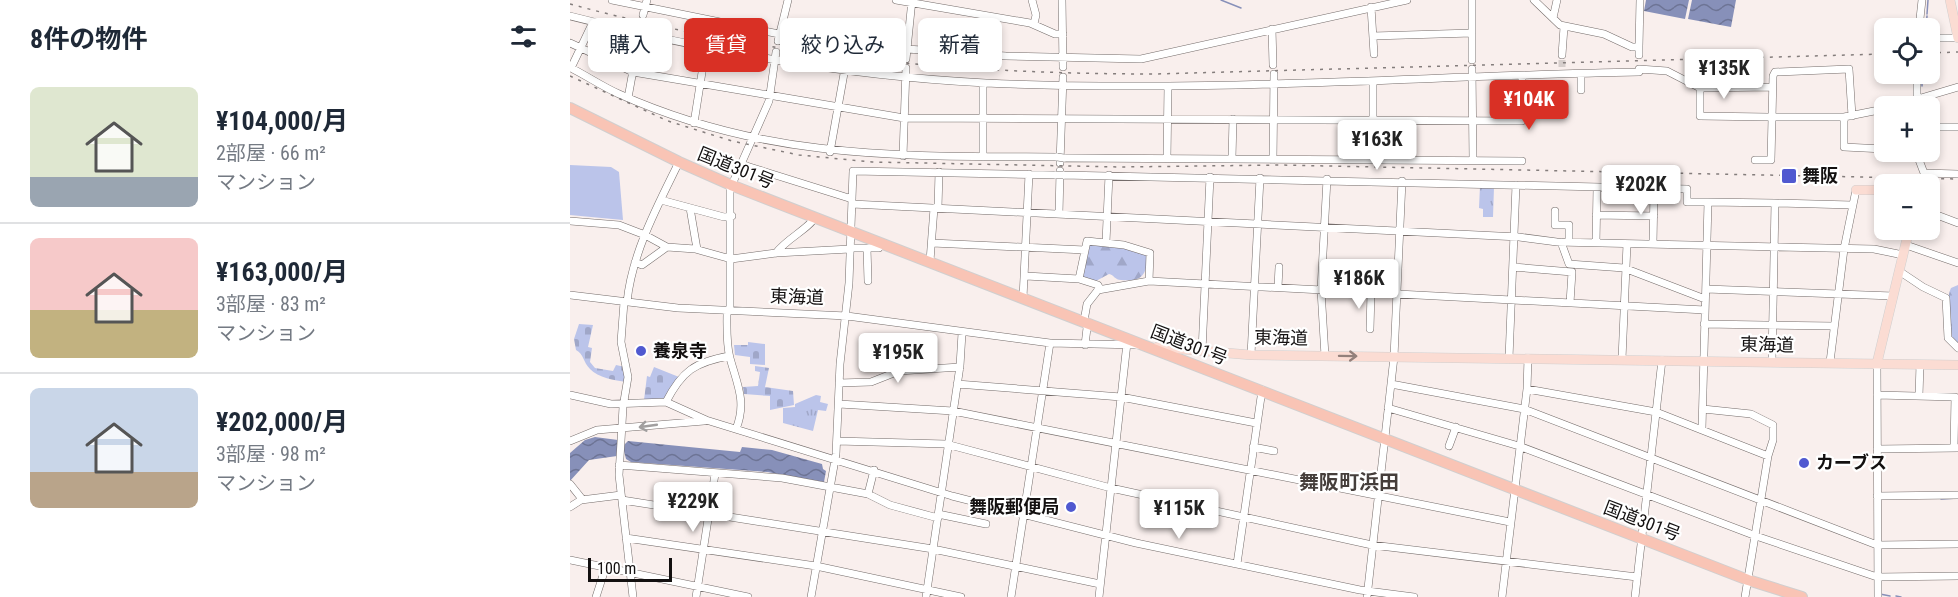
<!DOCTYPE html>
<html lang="ja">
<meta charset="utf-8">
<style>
body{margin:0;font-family:"Roboto Condensed","Noto Sans JP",sans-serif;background:#f6f6f7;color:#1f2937;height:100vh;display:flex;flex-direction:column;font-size:22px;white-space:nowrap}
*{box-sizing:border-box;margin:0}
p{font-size:20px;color:#747a83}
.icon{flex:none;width:33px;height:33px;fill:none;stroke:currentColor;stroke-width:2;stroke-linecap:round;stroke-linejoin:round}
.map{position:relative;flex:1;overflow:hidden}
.sheet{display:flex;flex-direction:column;background:#fff;width:570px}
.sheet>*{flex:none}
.banner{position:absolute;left:18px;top:18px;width:570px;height:54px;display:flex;gap:12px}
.controls{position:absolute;left:1304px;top:18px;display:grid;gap:12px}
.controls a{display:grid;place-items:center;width:66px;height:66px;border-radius:9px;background:#fff;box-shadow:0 3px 9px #0003;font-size:30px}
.scale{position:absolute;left:18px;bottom:15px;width:84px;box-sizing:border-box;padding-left:6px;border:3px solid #131010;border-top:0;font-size:16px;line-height:21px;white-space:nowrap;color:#131010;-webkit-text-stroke:4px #fff;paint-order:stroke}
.price{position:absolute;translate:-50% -51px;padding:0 14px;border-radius:6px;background:#fff;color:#222;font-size:20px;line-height:39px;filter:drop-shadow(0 2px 3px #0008)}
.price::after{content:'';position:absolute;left:50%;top:36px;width:18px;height:14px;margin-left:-9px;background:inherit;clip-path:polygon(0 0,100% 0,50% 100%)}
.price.current{background:#d93025;color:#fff}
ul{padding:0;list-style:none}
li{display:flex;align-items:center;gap:18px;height:150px;padding:0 30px}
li+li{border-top:2px solid #e0e1e3}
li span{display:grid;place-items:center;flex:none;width:168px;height:120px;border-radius:9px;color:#555}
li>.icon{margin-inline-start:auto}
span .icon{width:72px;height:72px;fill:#fffc;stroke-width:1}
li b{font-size:26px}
h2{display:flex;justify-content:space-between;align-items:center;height:72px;padding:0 30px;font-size:26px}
.tag{padding:0 21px;border-radius:9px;background:#fff;box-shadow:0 3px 9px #0003;font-size:21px;line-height:54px}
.tag.current{background:#d93025;color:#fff}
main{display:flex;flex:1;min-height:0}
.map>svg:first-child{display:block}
.green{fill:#bbc4ea}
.forest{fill:url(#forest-firs)}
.cemetery{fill:url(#cemetery-stones)}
.park{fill:url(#park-tufts)}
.water{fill:url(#water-waves)}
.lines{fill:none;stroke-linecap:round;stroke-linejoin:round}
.stream{stroke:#8790b9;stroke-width:1.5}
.minor-tunnel{stroke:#d6cecc;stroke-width:7;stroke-dasharray:7 3.5;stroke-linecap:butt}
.minor-casing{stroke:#746c6a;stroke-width:8}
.major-casing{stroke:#d0cfcf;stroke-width:10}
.highway-casing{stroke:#d0cfcf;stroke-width:12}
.minor{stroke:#fff;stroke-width:7}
.major{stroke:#fbdcd3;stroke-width:9}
.highway{stroke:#f9c4b5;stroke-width:10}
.rail{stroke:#847d7c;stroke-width:1.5;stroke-dasharray:3 6;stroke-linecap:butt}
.minor-bridge-casing{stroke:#746c6a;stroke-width:8;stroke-linecap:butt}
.minor-bridge{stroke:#fff;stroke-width:7}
.oneway{stroke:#93807b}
.oneway2{stroke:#a19f9f}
.poi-dot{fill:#5059d0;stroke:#fff;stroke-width:2}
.labels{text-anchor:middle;stroke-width:4.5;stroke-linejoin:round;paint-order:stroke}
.street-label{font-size:18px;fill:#131010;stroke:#fff}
.poi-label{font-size:18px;font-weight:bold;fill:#131010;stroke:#fff;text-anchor:start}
.neighbourhood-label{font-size:20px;font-weight:bold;fill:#453e3b;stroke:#fff}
</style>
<main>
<section class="sheet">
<h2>8件の物件<svg class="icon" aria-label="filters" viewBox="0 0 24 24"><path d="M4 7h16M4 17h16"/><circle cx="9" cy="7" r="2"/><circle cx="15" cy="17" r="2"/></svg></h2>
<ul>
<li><span style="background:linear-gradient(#dfe7d0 75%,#9aa5b1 0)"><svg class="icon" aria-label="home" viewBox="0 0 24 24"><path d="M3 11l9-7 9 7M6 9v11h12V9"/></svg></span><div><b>¥104,000/月</b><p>2部屋 · 66 m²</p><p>マンション</p></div></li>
<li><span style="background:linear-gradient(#f6c9c9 60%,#c2b280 0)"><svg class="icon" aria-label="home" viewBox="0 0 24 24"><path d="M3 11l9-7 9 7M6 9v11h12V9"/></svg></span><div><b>¥163,000/月</b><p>3部屋 · 83 m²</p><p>マンション</p></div></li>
<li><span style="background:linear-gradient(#c9d6e8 70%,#b9a48a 0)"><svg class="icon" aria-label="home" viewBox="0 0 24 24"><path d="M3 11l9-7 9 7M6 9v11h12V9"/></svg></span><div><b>¥202,000/月</b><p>3部屋 · 98 m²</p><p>マンション</p></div></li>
</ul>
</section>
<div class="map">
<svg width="1388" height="597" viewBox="0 0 1388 597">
<defs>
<pattern id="forest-firs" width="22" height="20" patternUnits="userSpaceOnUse" patternTransform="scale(1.5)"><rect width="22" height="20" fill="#bbc4ea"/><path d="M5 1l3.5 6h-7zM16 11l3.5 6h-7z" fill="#a0a7c8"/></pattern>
<pattern id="cemetery-stones" width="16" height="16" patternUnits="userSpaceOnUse" patternTransform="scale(1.5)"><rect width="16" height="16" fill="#bbc4ea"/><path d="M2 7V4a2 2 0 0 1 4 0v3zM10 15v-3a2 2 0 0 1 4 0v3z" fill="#a0a7c8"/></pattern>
<pattern id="park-tufts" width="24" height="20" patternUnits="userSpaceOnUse" patternTransform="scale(1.5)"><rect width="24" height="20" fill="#bbc4ea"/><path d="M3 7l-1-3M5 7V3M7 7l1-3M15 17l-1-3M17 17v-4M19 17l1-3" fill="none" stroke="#a0a7c8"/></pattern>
<pattern id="water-waves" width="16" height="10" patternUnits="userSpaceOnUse" patternTransform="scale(1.5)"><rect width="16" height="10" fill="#8790b9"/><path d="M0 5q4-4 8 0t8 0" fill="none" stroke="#6d7495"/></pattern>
</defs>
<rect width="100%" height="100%" fill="#f9efed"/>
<!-- green -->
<path class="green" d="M0,165L41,167L49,172L53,220L0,215Z"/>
<!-- forest -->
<path class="forest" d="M520,243H536L578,255C576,274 574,282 551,280C545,280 544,275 539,274L526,281L512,279Z
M1388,285V345C1376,337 1375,301 1381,288Z"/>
<!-- cemetery -->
<path class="cemetery" d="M9,324L23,325L18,347L22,348L20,362L25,368L43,371L46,365L55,367L56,382C45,380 28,378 20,369C13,362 14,354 6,350L4,339Z
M178,342L195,344V365L180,364V357L165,355L164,345H178Z
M185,366L199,368L195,387L223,391L224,405L200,410V396L174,394L173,387L188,386L190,372L185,371Z
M84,367L109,377L96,399L74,400L77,376L80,377Z"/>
<!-- park -->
<path class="park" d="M910,186L924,187L923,217H913V209L909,208Z
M246,395L251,396L250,402L258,404L256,411L248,410L243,431L213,423V408L225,407V404Z"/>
<!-- water -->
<path class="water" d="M1076,0H1119L1115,19L1074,11Z
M1122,0H1166L1161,27L1118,19Z
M25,437L48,440L49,445H54L58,441L170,452L172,447L202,450L252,464L253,469L256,471L254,482L197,472L61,462L56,459L54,451L48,450L47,456L19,460L0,481V453L15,440Z"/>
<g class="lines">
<!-- stream -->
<path class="stream" d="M651,0L671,8
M1357,14L1358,0
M1356,28L1357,16
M1359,62V58
M1352,74V86
M1371,499L1388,498
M1310,594L1320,596
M1326,596L1331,597"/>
<!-- minor-tunnel -->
<path class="minor-tunnel" d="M992,67V55"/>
<defs>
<path id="minor" d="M42,0L209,34L337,49L436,56L571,59L837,0
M326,0L460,23L485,34H493
M462,0L466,15L464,24
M492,0L493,67
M902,0V60
M964,0L990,25L1034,34L1062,47H1069V55
M801,7L804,54
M73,15L77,0
M0,16C135,51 276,76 416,83C634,93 851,76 1069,72V69L1097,71L1130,88L1202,87
M983,18L987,0
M23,22L1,68C17,76 33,87 49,94C197,160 330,156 487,157
M1349,28L1352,0
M702,29L703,65
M803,36L902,33
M1359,38H1388
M208,41L218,0
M0,43L63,72L334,118L952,121V76
M1069,47L1070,0
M992,55L994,27
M336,59L342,0
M902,69L903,160
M1011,74V90
M1130,88V116L1198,117
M58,98L71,26
M1324,106L1388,87
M1347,106V74
M1202,117H1274L1314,109
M1274,117V147L1314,149
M124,123L136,47
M1359,127H1388
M260,152L275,68
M1346,152L1354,173L1388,174
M333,156L336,68
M413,157V83
M494,158L952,161
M662,158L663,119
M597,159L598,86
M803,159V81
M703,160L704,74
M1185,160H1201L1203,76L1205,72L1279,69L1282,116
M490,163L493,77
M170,164L282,199
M493,175L1117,189V202H1138
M91,200L154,217L162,216
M1205,203L1282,205
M282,204L949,237L987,242L1304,249L1333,255
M120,208L127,249
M368,208L369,172
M985,211V225H999V242
M1359,212L1388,223
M489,214L490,171
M1026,215L1084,216
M0,221L49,225L75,235L97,247L125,249L161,259L206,253L280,249
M536,242L539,175
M991,242L999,264L1054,268L1135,299
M362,243L515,250
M1026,243L1027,188
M1083,244L1084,189
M1336,245L1388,263
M280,248H309L311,243
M297,248L298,281
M206,253C216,239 240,228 245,217
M360,261L364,208
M65,262L72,265L97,247
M943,267L1002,272L1000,303
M1329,271L1353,287L1376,298L1378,338L1388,348
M456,276L509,279L528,285L530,289
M509,279L517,241L554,245L580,253L579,281
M708,287L709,267
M1136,289L1323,296
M0,295L108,308L277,316L480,343L568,345
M453,298L459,174
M54,302L51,342L58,377L53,407L49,475L63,597
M57,302C62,253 87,207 109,162
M157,311C157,326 156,343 160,358C167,384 177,402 166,429
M160,311V189L199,101L206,52
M514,321L517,304L528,290L579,281L1135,310
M1134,324L1264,326
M800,329L801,292
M515,345L517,328
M632,351L640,177
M681,355L690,178
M755,356L751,290L757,179
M939,358L946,185
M1052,359L1057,244
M1260,362L1274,249L1286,190
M1307,363L1308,597
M269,383L301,382L329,371L390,367
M387,384L551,397L686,423
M821,384L954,409L1307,545L1388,544
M957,389L1086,412L1198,456
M0,395L41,404L96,402L136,420L382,496L566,543L790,590L844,597
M1307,395L1385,397L1384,448
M1349,396L1350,364
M96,402C112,371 125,362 159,356
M269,404L383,411L940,522
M818,408L949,446L1186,536L1307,577L1388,576
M1133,409L1181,414L1203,425V440L1198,456L1175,597
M1132,429L1138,202L1205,203L1202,361
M0,441L27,430L134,421
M267,441L376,444L541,488L802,545L1067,577
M879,446L886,427
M683,447L704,451
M1307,449L1388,448
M49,465L212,478L298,494L320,505L368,518
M0,484L12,499
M298,494L304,470
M1307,496L1388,495
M52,500L363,549L530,584
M0,507L11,500L51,495
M368,514L416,524
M56,538L246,566L391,597
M0,560L178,597
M667,564L692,390
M26,597L36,566
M126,597L145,474
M241,597L266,454L270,364L279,283L283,171L486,175
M356,597L390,366L392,333
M441,597L480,343
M529,597L557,343
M797,597L824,357L832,181
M932,597L957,389L958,358
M1065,597L1092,360"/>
<path id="major" d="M1380,0L1388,38
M1286,190H1314
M587,347L681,355L1388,365
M1307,363L1339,230"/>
<path id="highway" d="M0,108L109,162L161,185L1178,580L1232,597"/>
</defs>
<!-- minor casing -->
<use href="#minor" class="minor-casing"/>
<!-- major casing -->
<use href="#major" class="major-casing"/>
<!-- highway casing -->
<use href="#highway" class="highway-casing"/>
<!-- minor -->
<use href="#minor" class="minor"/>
<!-- major -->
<use href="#major" class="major"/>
<!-- highway -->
<use href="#highway" class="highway"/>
<!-- rail -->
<path class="rail" d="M0,4C192,56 386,74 584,74L1314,54
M1359,53L1388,52
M0,76L98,121L162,141L229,155L302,162L551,167L710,165L1388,179"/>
<defs>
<path id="minor-bridge" d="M487,157L494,158
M486,175H493"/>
</defs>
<!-- minor-bridge casing -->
<use href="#minor-bridge" class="minor-bridge-casing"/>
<!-- minor-bridge -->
<use href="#minor-bridge" class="minor-bridge"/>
</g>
<!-- one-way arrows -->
<defs><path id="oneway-shaft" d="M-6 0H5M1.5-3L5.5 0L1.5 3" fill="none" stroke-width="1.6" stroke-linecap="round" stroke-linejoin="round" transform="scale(1.5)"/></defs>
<use class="oneway" href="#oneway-shaft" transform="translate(778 356) rotate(1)"/>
<use class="oneway2" href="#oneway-shaft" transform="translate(78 426) rotate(172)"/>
<!-- markers -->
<g class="poi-dot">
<rect x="1211" y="168" width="16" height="16" rx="3"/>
<circle cx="71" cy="351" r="6"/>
<circle cx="1234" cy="463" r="6"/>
<circle cx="501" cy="507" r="6"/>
</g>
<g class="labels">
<!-- street labels -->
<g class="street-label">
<text transform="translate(166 168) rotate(22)" y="6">国道301号</text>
<text transform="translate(227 297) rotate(2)" y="6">東海道</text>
<text transform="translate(711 338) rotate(1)" y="6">東海道</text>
<text transform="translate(619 345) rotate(21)" y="6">国道301号</text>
<text transform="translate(1197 345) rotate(1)" y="6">東海道</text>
<text transform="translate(1072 521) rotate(21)" y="6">国道301号</text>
</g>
<!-- poi labels -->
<g class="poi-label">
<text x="1232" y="182">舞阪</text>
<text x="83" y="357">養泉寺</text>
<text x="1246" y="469">カーブス</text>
<text x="489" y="513" text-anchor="end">舞阪郵便局</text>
</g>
<!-- neighbourhood labels -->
<g class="neighbourhood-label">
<text x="779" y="489">舞阪町浜田</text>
</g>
</g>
</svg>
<div class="controls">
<a><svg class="icon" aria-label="locate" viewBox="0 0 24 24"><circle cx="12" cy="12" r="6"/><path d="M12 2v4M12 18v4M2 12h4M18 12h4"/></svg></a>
<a>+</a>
<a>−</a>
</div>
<div class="scale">100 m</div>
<b class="price" style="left:1154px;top:100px">¥135K</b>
<b class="price current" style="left:959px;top:131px">¥104K</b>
<b class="price" style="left:807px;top:171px">¥163K</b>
<b class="price" style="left:1071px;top:216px">¥202K</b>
<b class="price" style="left:789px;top:310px">¥186K</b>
<b class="price" style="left:328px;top:384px">¥195K</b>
<b class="price" style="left:123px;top:533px">¥229K</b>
<b class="price" style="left:609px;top:540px">¥115K</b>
<div class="banner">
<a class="tag">購入</a>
<a class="tag current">賃貸</a>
<a class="tag">絞り込み</a>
<a class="tag">新着</a>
</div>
</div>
</main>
